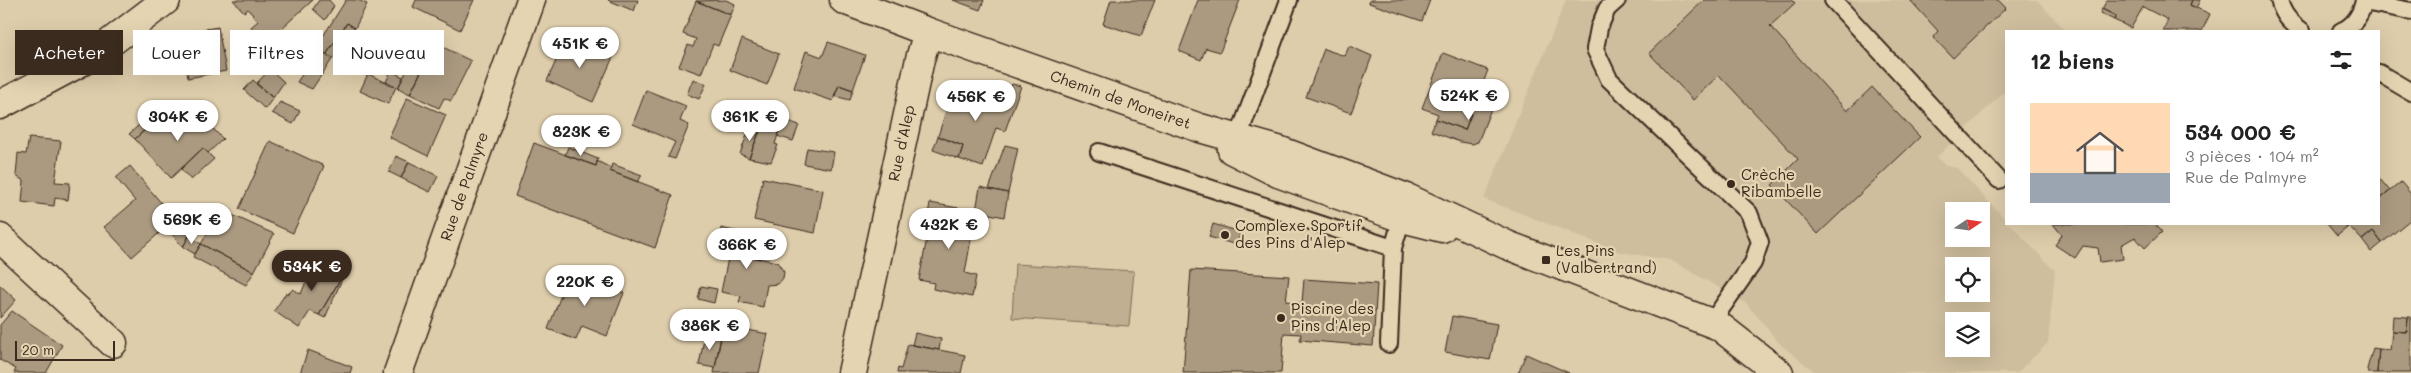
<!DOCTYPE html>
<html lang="fr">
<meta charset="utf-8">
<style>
body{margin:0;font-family:Mali,sans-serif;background:#f2f2f2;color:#222;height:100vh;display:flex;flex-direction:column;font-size:19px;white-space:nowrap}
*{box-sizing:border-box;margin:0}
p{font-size:16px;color:#767676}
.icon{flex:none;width:28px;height:28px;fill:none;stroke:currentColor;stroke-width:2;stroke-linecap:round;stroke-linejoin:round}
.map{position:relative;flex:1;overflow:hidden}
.drawer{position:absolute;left:2005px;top:30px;width:375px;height:195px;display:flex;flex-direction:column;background:#fff;border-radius:0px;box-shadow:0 5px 20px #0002}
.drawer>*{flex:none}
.hud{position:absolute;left:15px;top:30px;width:475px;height:45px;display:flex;gap:10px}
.needle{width:32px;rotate:77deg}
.buttons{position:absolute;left:1945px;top:202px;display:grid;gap:10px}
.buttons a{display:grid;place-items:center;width:45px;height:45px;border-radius:0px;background:#fff;box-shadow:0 5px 20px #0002;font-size:25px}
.scale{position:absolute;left:15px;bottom:12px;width:100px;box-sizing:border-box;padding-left:5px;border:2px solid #3b2a1e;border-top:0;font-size:14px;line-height:18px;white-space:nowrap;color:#3b2a1e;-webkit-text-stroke:4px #e5d4b1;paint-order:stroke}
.price{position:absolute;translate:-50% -42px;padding:0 11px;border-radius:18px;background:#fff;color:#222;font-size:16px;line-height:32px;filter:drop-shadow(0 1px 2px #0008)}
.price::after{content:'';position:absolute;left:50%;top:30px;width:15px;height:11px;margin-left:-8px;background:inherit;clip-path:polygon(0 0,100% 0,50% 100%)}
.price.current{background:#3b2a1e;color:#fff}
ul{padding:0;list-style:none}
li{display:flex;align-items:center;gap:15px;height:125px;padding:0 25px}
li span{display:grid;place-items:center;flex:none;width:140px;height:100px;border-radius:0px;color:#555}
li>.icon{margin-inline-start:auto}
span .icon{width:60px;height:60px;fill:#fffc;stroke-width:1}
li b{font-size:21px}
h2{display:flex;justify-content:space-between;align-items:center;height:60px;padding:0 25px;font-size:21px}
.pill{padding:0 18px;border-radius:0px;background:#fff;box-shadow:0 5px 20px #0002;font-size:18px;line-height:45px}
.pill.current{background:#3b2a1e;color:#fff}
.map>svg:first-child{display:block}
.built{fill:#cfbe9e;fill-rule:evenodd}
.green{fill:#c0af91;stroke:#7e6c58}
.building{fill:#ab9a80;stroke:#3b2a1e}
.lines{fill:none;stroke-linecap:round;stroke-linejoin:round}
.service-casing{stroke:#3b2a1e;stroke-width:20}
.minor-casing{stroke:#3b2a1e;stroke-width:31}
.secondary-casing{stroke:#3b2a1e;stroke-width:31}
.service{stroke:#e5d4b1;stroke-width:16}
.minor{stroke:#e5d4b1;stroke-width:28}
.secondary{stroke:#e5d4b1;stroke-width:28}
.poi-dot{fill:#3b2a1e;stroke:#e5d4b1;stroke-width:2}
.labels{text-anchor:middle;stroke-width:4.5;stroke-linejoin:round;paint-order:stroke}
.street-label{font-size:15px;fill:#3b2a1e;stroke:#e5d4b1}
.poi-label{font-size:15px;fill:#3b2a1e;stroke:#e5d4b1;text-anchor:start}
</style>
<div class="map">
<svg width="2411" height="373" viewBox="0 0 2411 373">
<rect width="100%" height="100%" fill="#decdab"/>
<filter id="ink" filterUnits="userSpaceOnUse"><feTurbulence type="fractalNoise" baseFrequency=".02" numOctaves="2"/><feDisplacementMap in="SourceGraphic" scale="10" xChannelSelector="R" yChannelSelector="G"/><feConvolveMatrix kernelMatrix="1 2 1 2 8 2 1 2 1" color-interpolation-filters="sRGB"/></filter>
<g filter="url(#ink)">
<!-- built -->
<path class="built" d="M1566,0H2037L2066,31H2006V90L1937,157L1945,165L1957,168L2006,220V224H2010L2055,271L2048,343L2017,373H1816L1780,344L1746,303L1670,260L1620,252L1484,199ZM1954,211H1981V239H1954ZM1954,266H1981V294H1954ZM1954,321H1981V349H1954Z"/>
<!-- green -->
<path class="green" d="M1015,264L1134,271L1129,326L1012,318Z"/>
<!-- building -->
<path class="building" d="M233,0H313L271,38L260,37L251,27L258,21L248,9L244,12Z
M319,0H329L334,6L325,20L313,9Z
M346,0H358L367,4L355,28L347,23L326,55L315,49Z
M416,0H474L460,30L413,7Z
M608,0H638L634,11Z
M726,0L735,4L731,15L696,1Z
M953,0H984L980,10Z
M1111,0H1155L1141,36L1103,24Z
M1198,0H1240L1220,52L1206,48L1201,60L1179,51Z
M1370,0H1430L1422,21L1369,3Z
M1704,0H1792L1795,3L1770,26L1847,111L1872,87L1920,137L1818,234L1772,185L1798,159L1719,75L1693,100L1649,53Z
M1910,0H1998L2006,8L1953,58L1933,37L1938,31Z
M2107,0H2192L2190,5L2210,14L2202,31H2163L2168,20L2143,7L2131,28L2114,20L2116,16L2102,9Z
M2192,0H2200L2196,8L2190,5Z
M696,1L731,15L718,46L713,44L701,74L679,66L688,45L693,47L696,39L683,34Z
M2102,9L2116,16L2114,20L2100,13Z
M347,23L355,28L339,61L326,55Z
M218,27L226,71L188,78L180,33Z
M567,36L613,57L593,102L547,81Z
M423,38L435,43L410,94L398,88Z
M742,39L779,54L767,85L730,70Z
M828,42L865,55L853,90L839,85L833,101L794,88L806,51L822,57Z
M435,43L471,61L451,101L444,98L439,108L410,94Z
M1349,46L1372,56L1351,113L1306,97L1324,49L1345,56Z
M318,51L333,58L312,89L297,82Z
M1443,53L1488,70L1465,130L1436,119L1438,114L1422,108Z
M270,69L284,82L273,98L256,84Z
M391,71L403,77L398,88L386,82Z
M368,74L396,87L388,104L360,91Z
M693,79L706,84L699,99L687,94Z
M253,80L273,98L265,109L244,90Z
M1012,84L1021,86L1005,131L996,128L983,167L959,159L963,146L938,136L954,87L1005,104Z
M839,85L853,90L850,100L834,96Z
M1480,89L1496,96L1478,142L1472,144L1460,142L1431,131L1436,119L1465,130Z
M646,90L686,106L680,121L689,125L675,159L668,157L675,142L633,124Z
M407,98L446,115L428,156L389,137Z
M280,102L300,111L293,124L272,113Z
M192,107L197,112L183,126L178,120Z
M158,108L163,113L135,139L129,134Z
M197,112L223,139L208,153L203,148L171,178L135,139L163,113L173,124L178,120L183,126Z
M770,115L783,119L775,144L778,145L771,162L749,158L761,127L765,128Z
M783,119L799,125L793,141L777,136Z
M750,127L760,131L749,158L740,154Z
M938,136L963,146L959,159L933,150Z
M29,138L61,141L55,182L70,183L68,200L55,198L54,206L22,202L24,181L16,176L18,153L26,154Z
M270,141L324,166L293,233L239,209Z
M534,143L596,166L597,161L611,168L610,171L673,195L655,248L515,196Z
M1005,145L1018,148L1008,193L989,189Z
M568,147L598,159L596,166L565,155Z
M203,148L214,159L191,180L181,169Z
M807,148L834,152L831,169L804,164Z
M396,156L409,162L401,178L389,172Z
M409,162L438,176L430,192L401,178Z
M612,164L642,175L638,182L610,171Z
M130,166L189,236L183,247L166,227L132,257L104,227L135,201L116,178Z
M763,178L823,190L815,233L754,220Z
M2379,178L2390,191L2379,200Z
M2401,182L2411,194V219L2382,243L2373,231L2362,240L2349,226L2347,228L2344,224H2379V200Z
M980,187L1008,193L1004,217L976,211Z
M930,203L976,211L965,273L976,276L972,297L933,289L934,283L919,280L930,222L927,221Z
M221,210L274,234L254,272L201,244Z
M1213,224L1241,232L1237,245L1209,237Z
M2053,224H2155L2162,232L2145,248L2135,237L2121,245L2123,259L2100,262L2098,248L2083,246L2075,258L2055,245L2062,235Z
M2327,224H2344L2347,228L2337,236Z
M721,228L752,235L748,256L777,262L784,272L783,278L778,284L767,285L763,307L739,302L741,296L721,292L731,244L718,241Z
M2373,231L2382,243L2371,252L2362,240Z
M189,236L201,244L195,254L183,247Z
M201,244L254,272L246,285L193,257Z
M750,247L761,250L760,259L748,256Z
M317,254L347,268L319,315L310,311L299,328L274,311L286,293L288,294L293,289L301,294Z
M347,268L325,318L319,315Z
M1191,270L1289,276L1286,301L1302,303L1304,279L1377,284L1373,346L1300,340L1301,334L1284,333L1281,373H1183Z
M570,272L624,293L607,336L582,326L576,340L548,329Z
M0,285L16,300L0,318Z
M701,286L717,289L714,303L698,299Z
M12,311L62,345L46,373H14L16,369L0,360V325Z
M1452,316L1497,324L1490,360L1445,352Z
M2393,316L2408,317L2407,332L2392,331Z
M2408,317H2411V373H2377L2379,349L2390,350L2392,331L2407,332Z
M723,325L768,334L759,373H714Z
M915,333L941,339L939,350L912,345Z
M705,334L721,338L715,368L699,365Z
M908,344L965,355L961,373H897L898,368L901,369Z
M2373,348L2379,349L2377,373H2368L2367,369Z
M308,350L352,367L350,373H300Z
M1526,354L1569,373H1518Z"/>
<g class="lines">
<defs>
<path id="service" d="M1617,0L1607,9L1599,28L1595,49L1609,79L1749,213L1760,242L1753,263L1711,323
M1833,0L1999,180
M2279,0C2283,15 2290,22 2302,31
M2364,2L2411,11
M2341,31C2354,26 2362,13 2364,0
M2379,73L2411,92
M1235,146L1289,0
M1099,152L1393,248
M1389,344L1393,248L1402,218"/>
<g id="minor">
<path d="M0,105L94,55L166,0"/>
<path d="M0,238L113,343"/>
<path id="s1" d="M398,373L531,0"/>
<path id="s2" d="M852,373L920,59L928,32"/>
</g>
<g id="secondary">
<path id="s3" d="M844,0L928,32L1200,128L1281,151L1407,198L1507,245L1719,326L1779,373"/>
<path d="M1232,150L1278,173L1402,218L1442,228"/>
</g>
</defs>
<!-- service casing -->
<use href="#service" class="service-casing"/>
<!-- minor casing -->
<use href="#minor" class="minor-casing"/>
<!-- secondary casing -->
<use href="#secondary" class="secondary-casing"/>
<!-- service -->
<use href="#service" class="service"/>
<!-- minor -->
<use href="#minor" class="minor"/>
<!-- secondary -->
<use href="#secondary" class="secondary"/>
</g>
</g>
<!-- markers -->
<g class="poi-dot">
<circle cx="1731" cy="184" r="5"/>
<circle cx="1225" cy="235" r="5"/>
<rect x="1541" y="255" width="10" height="10" rx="2.5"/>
<circle cx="1281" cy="318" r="5"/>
</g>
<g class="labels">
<!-- street labels -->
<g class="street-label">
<text dy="5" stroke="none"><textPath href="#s3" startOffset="294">Chemin de Moneiret</textPath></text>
<text dy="5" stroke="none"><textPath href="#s2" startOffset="235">Rue d'Alep</textPath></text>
<text dy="5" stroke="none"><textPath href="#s1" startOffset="198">Rue de Palmyre</textPath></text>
</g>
<!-- poi labels -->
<g class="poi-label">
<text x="1741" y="180">Crèche<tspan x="1741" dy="17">Ribambelle</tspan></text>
<text x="1235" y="231">Complexe Sportif<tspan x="1235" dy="17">des Pins d'Alep</tspan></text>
<text x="1556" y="256">Les Pins<tspan x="1556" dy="17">(Valbertrand)</tspan></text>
<text x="1291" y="314">Piscine des<tspan x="1291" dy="17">Pins d'Alep</tspan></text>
</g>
</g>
</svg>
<div class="buttons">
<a><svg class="needle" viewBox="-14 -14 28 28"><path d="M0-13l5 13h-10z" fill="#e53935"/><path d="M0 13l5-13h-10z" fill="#767676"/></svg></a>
<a><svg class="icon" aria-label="locate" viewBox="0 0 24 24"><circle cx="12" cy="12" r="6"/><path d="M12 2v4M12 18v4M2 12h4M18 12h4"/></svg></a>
<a><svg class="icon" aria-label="layers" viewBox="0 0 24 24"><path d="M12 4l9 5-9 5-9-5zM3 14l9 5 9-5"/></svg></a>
</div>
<div class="scale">20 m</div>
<b class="price" style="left:580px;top:69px">451K €</b>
<b class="price" style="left:1469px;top:121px">524K €</b>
<b class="price" style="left:976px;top:122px">456K €</b>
<b class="price" style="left:178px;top:142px">304K €</b>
<b class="price" style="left:750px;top:142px">361K €</b>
<b class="price" style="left:581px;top:157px">823K €</b>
<b class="price" style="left:192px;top:245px">569K €</b>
<b class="price" style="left:949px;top:250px">432K €</b>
<b class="price" style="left:747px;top:270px">366K €</b>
<b class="price current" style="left:312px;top:292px">534K €</b>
<b class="price" style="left:585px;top:307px">220K €</b>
<b class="price" style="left:710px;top:351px">386K €</b>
<div class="hud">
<a class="pill current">Acheter</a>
<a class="pill">Louer</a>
<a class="pill">Filtres</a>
<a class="pill">Nouveau</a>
</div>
<section class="drawer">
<h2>12 biens<svg class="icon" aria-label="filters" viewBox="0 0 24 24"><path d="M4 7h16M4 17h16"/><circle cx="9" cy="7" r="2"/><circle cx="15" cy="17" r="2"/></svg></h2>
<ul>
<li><span style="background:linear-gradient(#ffd9b3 70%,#9aa5b1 0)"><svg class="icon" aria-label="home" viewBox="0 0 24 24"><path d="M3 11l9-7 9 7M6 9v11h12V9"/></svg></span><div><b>534 000 €</b><p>3 pièces · 104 m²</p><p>Rue de Palmyre</p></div></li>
</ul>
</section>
</div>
